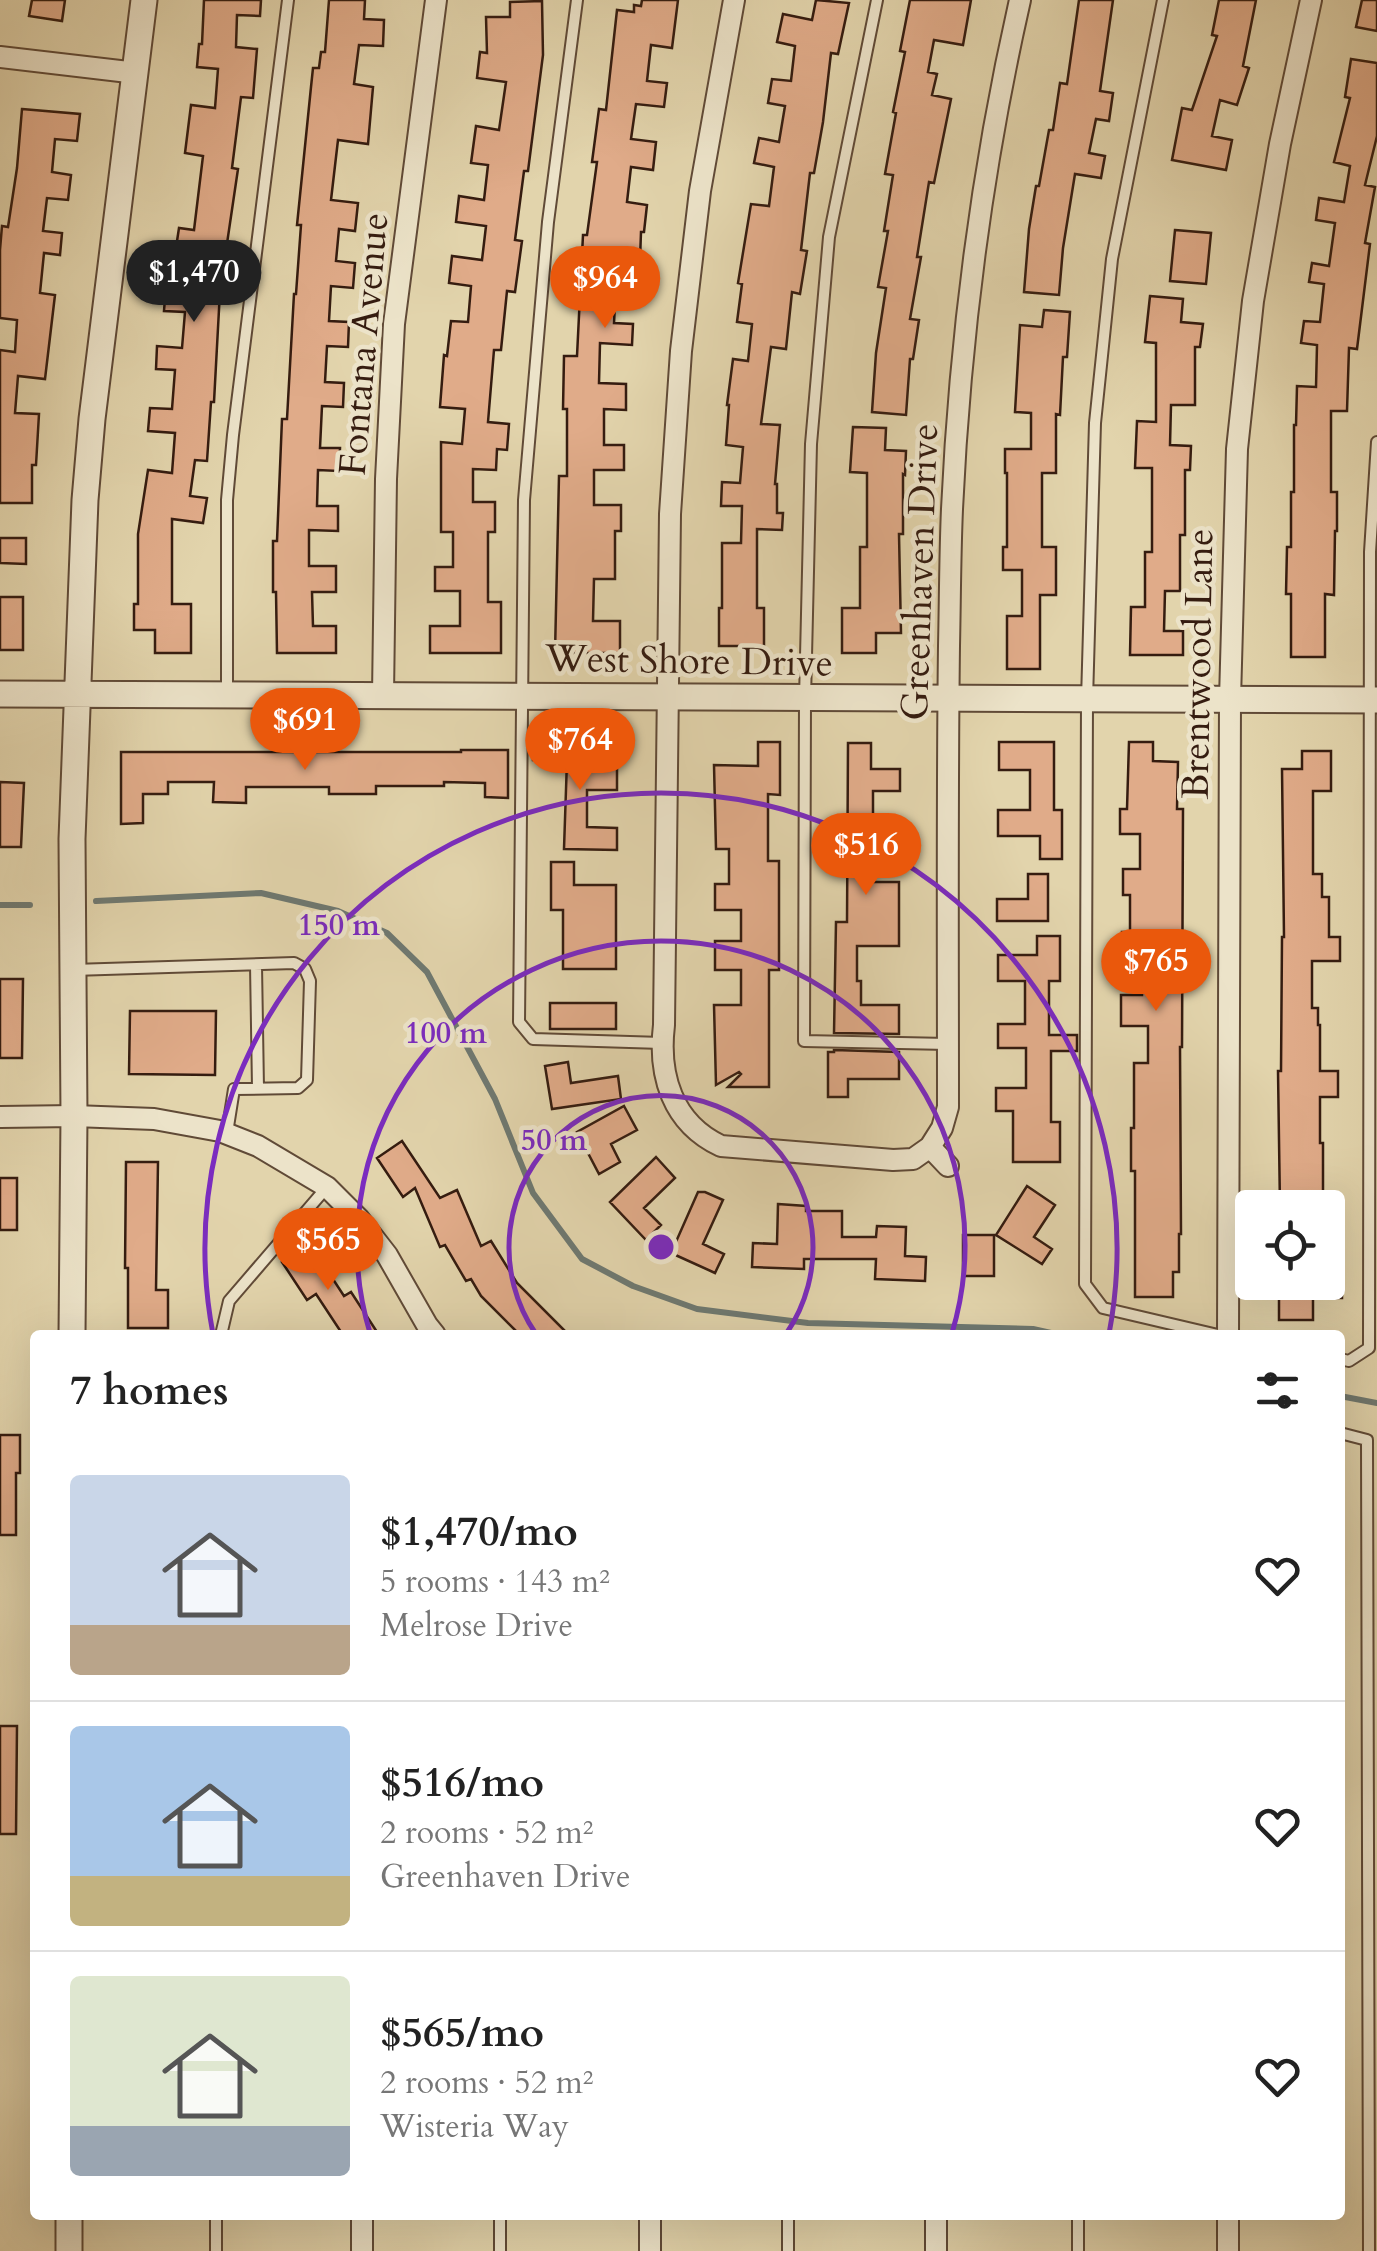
<!DOCTYPE html>
<meta charset="utf-8">
<style>
body{margin:0;font-family:Cardo,serif;background:#f6f6f6;color:#222;height:100vh;display:flex;flex-direction:column;font-size:38px;white-space:nowrap}
*{box-sizing:border-box;margin:0}
p{font-size:32px;color:#767676}
.icon{flex:none;width:55px;height:55px;fill:none;stroke:currentColor;stroke-width:2;stroke-linecap:round;stroke-linejoin:round}
.map{position:relative;flex:1;overflow:hidden}
.drawer{position:absolute;left:30px;top:1330px;width:1315px;height:890px;display:flex;flex-direction:column;background:#fff;border-radius:10px;box-shadow:0 10px 40px #0002}
.drawer>*{flex:none}
.buttons{position:absolute;left:1235px;top:1190px;display:grid;gap:20px}
.buttons a{display:grid;place-items:center;width:110px;height:110px;border-radius:10px;background:#fff;box-shadow:0 10px 40px #0002;font-size:50px}
.price{position:absolute;translate:-50% -85px;padding:0 22px;border-radius:35px;background:#ea580c;color:#fff;font-size:32px;line-height:65px;filter:drop-shadow(0 2px 5px #0008)}
.price::after{content:'';position:absolute;left:50%;top:60px;width:30px;height:22px;margin-left:-15px;background:inherit;clip-path:polygon(0 0,100% 0,50% 100%)}
.price.active{background:#222;color:#fff}
ul{padding:0;list-style:none}
li{display:flex;align-items:center;gap:30px;height:250px;padding:0 40px}
li+li{border-top:2px solid #e0e0e0}
li span{display:grid;place-items:center;flex:none;width:280px;height:200px;border-radius:10px;color:#555}
li>.icon{margin-inline-start:auto}
span .icon{width:120px;height:120px;fill:#fffc;stroke-width:1}
li b{font-size:42px}
h2{display:flex;justify-content:space-between;align-items:center;height:120px;padding:0 40px;font-size:42px}
.map>svg:first-child{display:block}
.lines{fill:none;stroke-linecap:round;stroke-linejoin:round}
.stream{stroke:#6f7971;stroke-width:6}
.building{fill:#e0ab89;stroke:#351c10;stroke-width:2.5}
.service-casing{stroke:#604a37;stroke-width:14}
.minor-casing{stroke:#604a37;stroke-width:24}
.tertiary-casing{stroke:#604a37;stroke-width:29}
.service{stroke:#ece3c9;stroke-width:10}
.minor{stroke:#ece3c9;stroke-width:20}
.tertiary{stroke:#ece3c9;stroke-width:25}
.ring{fill:none;stroke:#7b2cbf;stroke-width:5}
.labels{text-anchor:middle;stroke-width:9;stroke-linejoin:round;paint-order:stroke}
.street-label{font-size:38px;fill:#351c10;stroke:#ece3c9}
.centre{fill:#7b2cbf;stroke:#ece3c9;stroke-width:5}
.ring-label{font-size:30px;text-anchor:middle;font-weight:bold;fill:#7b2cbf;stroke:#ece3c9;stroke-width:9;stroke-linejoin:round;paint-order:stroke}
</style>
<div class="map">
<svg width="1377" height="2251" viewBox="0 0 1377 2251">
<rect width="100%" height="100%" fill="#e2d4ac"/>
<filter id="stains"><feTurbulence type="fractalNoise" baseFrequency=".002" numOctaves="4"/><feColorMatrix values="0 0 0 0 .2 0 0 0 0 .09 0 0 0 0 .02 0 0 0 .5 -.17"/></filter>
<radialGradient id="worn" r=".72"><stop offset=".6" stop-color="#630" stop-opacity="0"/><stop offset="1" stop-color="#630" stop-opacity=".3"/></radialGradient>
<g class="lines">
<!-- stream -->
<path class="stream" d="M96,901L261,893L338,911L387,933L427,972L495,1099L533,1193L582,1259L633,1286L697,1309L808,1323L1033,1329L1060,1335
M0,905H30
M1340,1396L1377,1403"/>
</g>
<!-- building -->
<path class="building" d="M32,0H65L62,21L29,16Z
M204,0H261L260,16L237,15L236,47L257,49L253,98L241,97L232,168L238,169L220,291L214,402H211L207,461L195,460L190,496L207,498L203,523L172,519V604H191V653H155V630H134V604H138V534L148,470L172,473L175,433L148,431L150,408L172,409L175,370L156,369L157,346L182,348L185,312L164,311L166,286L170,287L179,228L194,230L203,156L185,153L191,105L215,108L218,69L197,67L199,44H202Z
M329,0H365L364,19L384,20L383,46L359,45L354,84L373,87L368,144L338,140L331,200L358,203L355,231L339,229L336,261L355,263L353,288L331,286L329,321L349,322L348,347L327,346L325,382L344,383L343,407L322,406L320,448H340L339,471L318,470L317,506H338V531L309,530V566H336V592H312L313,626H336V653H277L276,592H273V541H277L282,419H287L294,294H296L301,225H297L311,87L313,68H319L321,52H325Z
M642,0H678L672,48L651,45L647,81L667,83L664,107L636,104L631,139L656,142L653,170L631,167L627,202L647,205L644,232H641L639,287L616,286L614,323L633,324L632,345L600,343L599,383L626,384V410L604,409V445H624V470H594V505H621V531H615V579H594L593,621H620V653H555L559,476H567V409H563L564,356H577L583,235H587L597,162H592L599,109L606,110L617,10L634,12V5L641,6Z
M816,0L849,3L838,54L831,53L823,122L814,173H810L801,250L807,251L800,294L792,292L786,349L771,347L761,424L780,425L775,484H777V513H783L782,530L757,529V608H764V646H719V608H722V543H741L742,506H721L722,482L740,483L743,447L726,445L729,405H727L733,359L748,361L752,324L737,322L742,284L738,283L751,204L769,206L774,167L754,163L759,138L779,142L785,106L768,103L772,79L791,81L795,46L777,42L783,14L812,20Z
M910,0H971L963,45L934,40L928,72L937,74L932,95L951,99L934,183L929,182L917,257H921L910,319L919,320L913,359H910L906,415L872,412L876,353L886,288L878,287L888,231H884L893,175L885,174L896,113L893,112L905,52L900,51Z
M1079,0H1113L1100,91L1113,93L1109,121L1096,119L1089,153L1105,156L1101,178L1075,174L1063,248L1059,295L1024,292L1029,229L1036,186H1039L1049,130H1053L1060,83L1067,84Z
M1219,0H1256L1243,66L1249,68L1237,105L1220,100L1212,136L1232,140L1226,170L1172,160L1182,108L1192,110L1217,36L1212,35Z
M1362,0H1377V31L1356,27Z
M542,1L543,55L528,171H524L515,240L522,241L515,292L507,291L501,350H494L488,422L509,424L507,450L497,449L496,470L473,469V502H495V532H488V602H501V653H430V626H460V591H435V567H453V532H441V442L462,444L465,409L440,407L444,355L447,356L451,321L468,322L471,286L449,283L452,256L482,260L486,226L456,222L459,196L484,200L488,165L471,163L476,126L499,130L506,82L477,78L480,52L487,53L486,17H510V2Z
M1351,59L1377,63V136L1365,185L1375,187L1365,243L1370,244L1357,349L1349,348L1347,411H1331V492H1337V531H1335L1334,595L1325,594V657H1291V594H1286L1287,547H1291V492H1294V425H1296L1297,386L1316,387L1317,345L1301,343L1304,321L1320,322L1324,284L1309,282L1312,263L1329,266L1335,223L1316,220L1319,198L1344,202L1350,166L1334,162L1350,98L1345,97Z
M22,109L80,114L77,141L55,139L52,172L71,175L68,200L47,198L43,231L62,233L60,255L44,253L40,293L55,295L45,379L18,376L15,413L39,414L36,465H32V503H0V350L15,352L17,320L0,318V250L2,226L8,227L17,168Z
M1175,230L1211,233L1206,284L1170,281Z
M1150,296L1183,299L1181,322L1203,324L1200,347H1195V405H1171L1170,445L1191,446L1190,470H1185V535H1180V591H1165L1164,631H1183V655H1130L1131,607H1145V552H1152V468H1135L1137,421L1156,422V343L1145,342Z
M1044,310L1070,312L1067,357H1063L1060,415L1056,414V473H1042V547H1056V595H1040V669H1007V616H1022V570H1003V547H1007V473H1005V449H1031V413L1015,412L1020,325L1042,327Z
M853,427L886,428L885,450L906,451L905,475L903,474V534H899L901,633H876V653H842V608H860V547H867V473L850,472Z
M0,538H26V564L0,563Z
M0,597H23V650H0Z
M589,740V768H617V790H587V827L617,828V850L564,849L567,760H533V741Z
M758,742H780V795L768,794V861H779V970H769V1087H728L741,1074L739,1072L716,1085L714,1005H741V970H715V941H741V910H715V884H729V849H716L714,765L758,766Z
M999,742H1054V810H1062V859H1040V836H998V810H1030V770H999Z
M1129,742H1153V761L1178,762L1177,809H1183L1182,1047H1180L1181,1234H1179V1272H1173V1297H1135V1171H1131V1128H1134V1063H1148V1026H1121V995H1142V958H1122V932H1130V895H1123V869H1140V834H1120V809H1127Z
M848,743H871V769H900V791H873V826H898V851H870V882H899V946H857V981H861V1005H899V1034L834,1033L836,922H847Z
M461,750H508V798L485,797V783L444,782V786H376V794H329V787H246V803L213,802L214,782H168V794H143V823L121,824V752H461Z
M1302,751H1331V791H1313V874H1322V897H1329V937H1340V961H1312V1008H1318V1025H1320V1071H1338V1097H1320V1143H1323V1208H1280L1278,1071H1281L1282,937H1284L1282,769H1302Z
M0,782L24,783L21,847H0Z
M551,862H574V885H616V969H563V910H551Z
M1028,874H1048V921H997V899H1028Z
M1037,936H1060V981H1049V1035H1077V1051H1051V1122H1060V1162H1013V1111H996V1088H1026V1048H998V1024H1025V981H998V955H1037Z
M0,979H23L22,1058H0Z
M550,1003H616V1029H550Z
M130,1011H216L215,1075L129,1074Z
M834,1050L899,1052V1079H848V1097H828V1052H834Z
M568,1062L571,1083L618,1076L621,1099L552,1109L545,1066Z
M624,1106L637,1130L611,1144L620,1162L599,1174L577,1132Z
M402,1141L440,1198L457,1190L481,1246L491,1241L517,1283L569,1335H520L481,1296L471,1279L466,1281L445,1245L440,1247L415,1188L403,1197L377,1158Z
M656,1157L675,1178L644,1208L661,1225L646,1240L610,1202Z
M126,1162H158L156,1290H168V1328H128V1268H125Z
M0,1178H17V1230H0Z
M1027,1186L1055,1205L1034,1237L1052,1249L1042,1264L996,1235Z
M698,1192H705L723,1200L703,1244L724,1254L715,1273L671,1253Z
M778,1204L806,1206V1211H842V1237H876L877,1226L906,1227L905,1256L926,1257L925,1281L875,1279L876,1259H804V1269L752,1267L753,1243L777,1244Z
M963,1235H994V1276H963Z
M310,1244L344,1296L351,1292L379,1335H343L316,1294L307,1300L282,1262Z
M1279,1282H1342V1298H1313V1320H1279Z
M0,1435H20V1473H16V1535H0Z
M0,1726H17L16,1834H0Z"/>
<g class="lines">
<defs>
<path id="service" d="M577,0L548,222L524,500L519,1022L533,1039L662,1043
M877,0L829,237L811,444L805,699L804,1041L948,1044
M1163,0L1112,259L1095,423L1087,700L1085,1284L1103,1308L1218,1335
M227,694V500L233,435L288,0
M256,965L258,1088
M73,970L294,963L305,969L310,981L307,1080L298,1088L234,1089L227,1133
M221,1335L229,1301L327,1187
M1340,1359L1349,1361L1369,1348L1370,552L1377,442
M1340,1433L1367,1440L1369,2251
M216,2251V2215
M500,2251V2215
M788,2251V2215
M1078,2251V2215"/>
<path id="minor" d="M734,0L700,191L681,351L670,514L664,1025C658,1075 672,1123 721,1146L893,1160L913,1159L930,1147L948,1166
M0,57L137,73
M383,695L386,479L394,324L436,0
M0,1117L74,1116L154,1119L220,1131L258,1146L327,1187L359,1219L387,1255L427,1325L435,1335
M930,1147L942,1128L948,1107C948,954 947,800 949,646C950,600 950,555 952,509C960,339 982,167 1020,0
M1228,1335L1230,699L1237,449L1253,301L1280,144L1311,0
M936,2215V2251
M1228,2215V2251
M362,2251V2215
M650,2251V2215"/>
<path id="tertiary" d="M0,694L1377,700
M72,1335L74,1116L72,839L85,500L92,419L144,0
M69,2251V2215"/>
</defs>
<!-- service casing -->
<use href="#service" class="service-casing"/>
<!-- minor casing -->
<use href="#minor" class="minor-casing"/>
<!-- tertiary casing -->
<use href="#tertiary" class="tertiary-casing"/>
<!-- service -->
<use href="#service" class="service"/>
<!-- minor -->
<use href="#minor" class="minor"/>
<!-- tertiary -->
<use href="#tertiary" class="tertiary"/>
</g>
<!-- distance rings -->
<g class="ring">
<path d="M536 1334A152 152 0 1 1 786 1334"/>
<path d="M370 1333A304 304 0 1 1 952 1333"/>
<path d="M213 1334A456 456 0 1 1 1109 1334"/>
</g>
<g class="labels">
<!-- street labels -->
<g class="street-label">
<text transform="translate(363 344) rotate(-85)" y="13">Fontana Avenue</text>
<text transform="translate(919 572) rotate(-88)" y="13">Greenhaven Drive</text>
<text transform="translate(689 660) rotate(1)" y="13">West Shore Drive</text>
<text transform="translate(1197 664) rotate(-89)" y="13">Brentwood Lane</text>
</g>
</g>
<circle cx="661" cy="1247" r="15" class="centre"/>
<g class="ring-label">
<text x="339" y="935">150 m</text>
<text x="446" y="1043">100 m</text>
<text x="554" y="1150">50 m</text>
</g>
<rect width="100%" height="100%" filter="url(#stains)"/>
<rect width="100%" height="100%" fill="url(#worn)"/>
</svg>
<div class="buttons">
<a><svg class="icon" aria-label="locate" viewBox="0 0 24 24"><circle cx="12" cy="12" r="6"/><path d="M12 2v4M12 18v4M2 12h4M18 12h4"/></svg></a>
</div>
<b class="price active" style="left:194px;top:325px">$1,470</b>
<b class="price" style="left:605px;top:331px">$964</b>
<b class="price" style="left:305px;top:773px">$691</b>
<b class="price" style="left:580px;top:793px">$764</b>
<b class="price" style="left:866px;top:898px">$516</b>
<b class="price" style="left:1156px;top:1014px">$765</b>
<b class="price" style="left:328px;top:1293px">$565</b>
<section class="drawer">
<h2>7 homes<svg class="icon" aria-label="filters" viewBox="0 0 24 24"><path d="M4 7h16M4 17h16"/><circle cx="9" cy="7" r="2"/><circle cx="15" cy="17" r="2"/></svg></h2>
<ul>
<li><span style="background:linear-gradient(#c9d6e8 75%,#b9a48a 0)"><svg class="icon" aria-label="home" viewBox="0 0 24 24"><path d="M3 11l9-7 9 7M6 9v11h12V9"/></svg></span><div><b>$1,470/mo</b><p>5 rooms · 143 m²</p><p>Melrose Drive</p></div><svg class="icon" aria-label="heart" viewBox="0 0 24 24"><path d="M12 20l-8-8c-3-5 5-10 8-4 3-6 11-1 8 4z"/></svg></li>
<li><span style="background:linear-gradient(#a9c7e8 75%,#c2b280 0)"><svg class="icon" aria-label="home" viewBox="0 0 24 24"><path d="M3 11l9-7 9 7M6 9v11h12V9"/></svg></span><div><b>$516/mo</b><p>2 rooms · 52 m²</p><p>Greenhaven Drive</p></div><svg class="icon" aria-label="heart" viewBox="0 0 24 24"><path d="M12 20l-8-8c-3-5 5-10 8-4 3-6 11-1 8 4z"/></svg></li>
<li><span style="background:linear-gradient(#dfe7d0 75%,#9aa5b1 0)"><svg class="icon" aria-label="home" viewBox="0 0 24 24"><path d="M3 11l9-7 9 7M6 9v11h12V9"/></svg></span><div><b>$565/mo</b><p>2 rooms · 52 m²</p><p>Wisteria Way</p></div><svg class="icon" aria-label="heart" viewBox="0 0 24 24"><path d="M12 20l-8-8c-3-5 5-10 8-4 3-6 11-1 8 4z"/></svg></li>
</ul>
</section>
</div>
